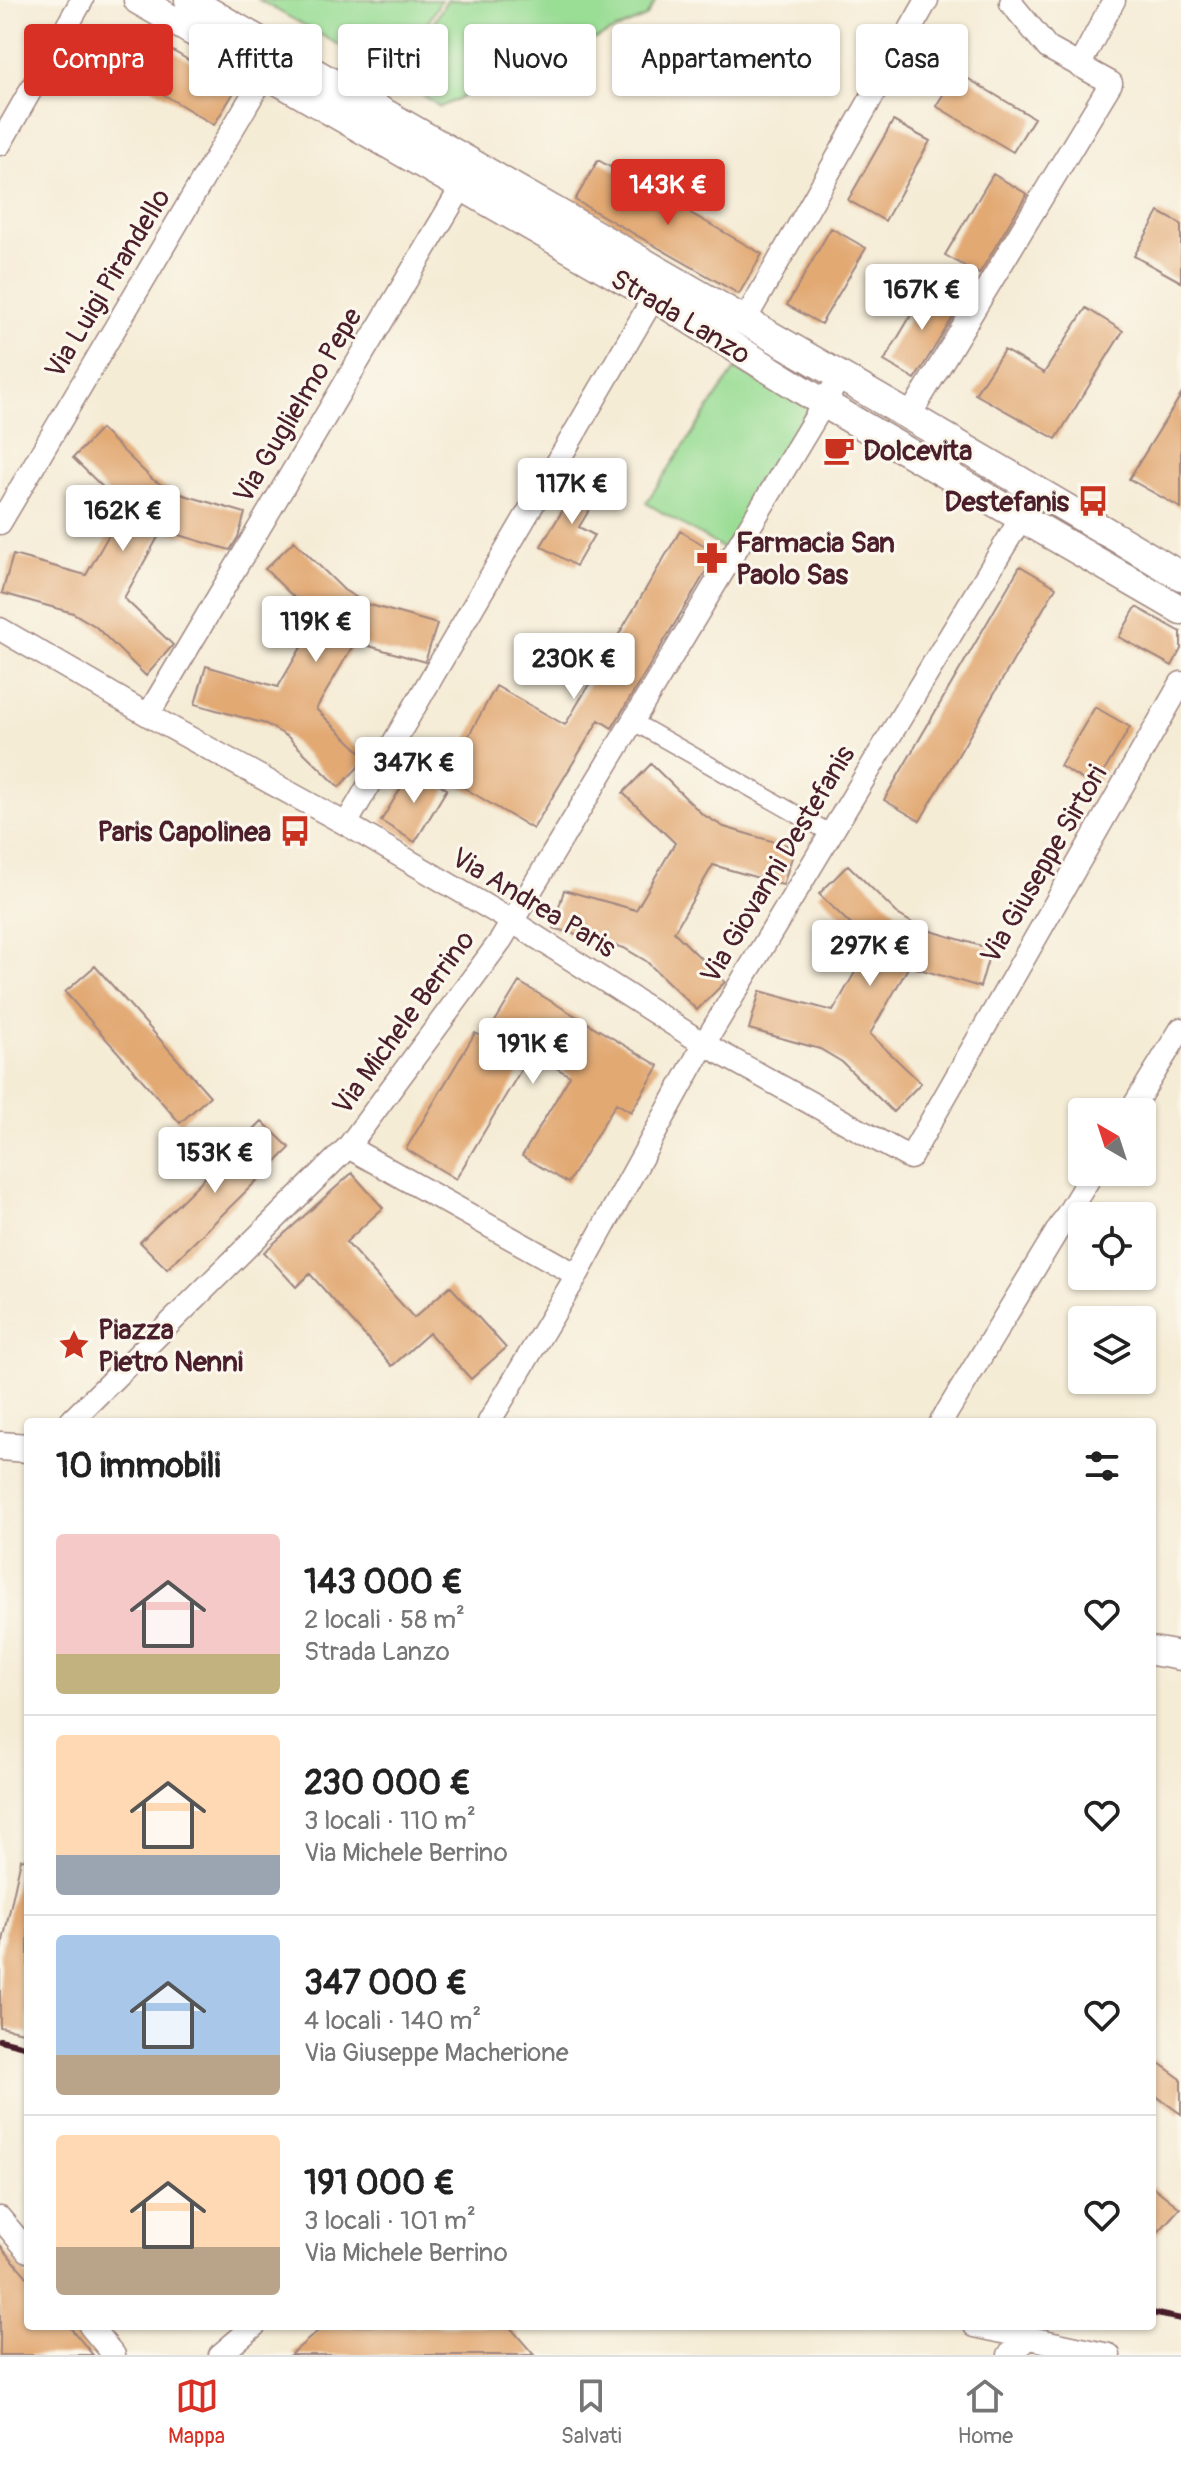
<!DOCTYPE html>
<html lang="it">
<meta charset="utf-8">
<style>
body{margin:0;font-family:Pangolin,sans-serif;background:#f6f6f6;color:#222;height:100vh;display:flex;flex-direction:column;font-size:30px;white-space:nowrap}
*{box-sizing:border-box;margin:0}
p{font-size:26px;color:#767676}
.icon{flex:none;width:44px;height:44px;fill:none;stroke:currentColor;stroke-width:2;stroke-linecap:round;stroke-linejoin:round}
.map{position:relative;flex:1;overflow:hidden}
.drawer{position:absolute;left:24px;top:1418px;width:1132px;height:912px;display:flex;flex-direction:column;background:#fff;border-radius:8px;box-shadow:0 2px 6px #0004}
.drawer>*{flex:none}
.top-card{position:absolute;left:24px;top:24px;width:1134px;height:72px;display:flex;gap:16px}
.needle{width:52px;rotate:321deg}
.fabs{position:absolute;left:1068px;top:1098px;display:grid;gap:16px}
.fabs a{display:grid;place-items:center;width:88px;height:88px;border-radius:8px;background:#fff;box-shadow:0 2px 6px #0004;font-size:40px}
.price{position:absolute;translate:-50% -68px;padding:0 18px;border-radius:8px;background:#fff;color:#222;font-size:26px;line-height:52px;filter:drop-shadow(0 2px 4px #0008)}
.price::after{content:'';position:absolute;left:50%;top:48px;width:24px;height:18px;margin-left:-12px;background:inherit;clip-path:polygon(0 0,100% 0,50% 100%)}
.price.current{background:#d93025;color:#fff}
ul{padding:0;list-style:none}
li{display:flex;align-items:center;gap:24px;height:200px;padding:0 32px}
li+li{border-top:2px solid #e0e0e0}
li span{display:grid;place-items:center;flex:none;width:224px;height:160px;border-radius:8px;color:#555}
li>.icon{margin-inline-start:auto}
span .icon{width:96px;height:96px;fill:#fffc;stroke-width:1}
li b{font-size:34px}
h2{display:flex;justify-content:space-between;align-items:center;height:96px;padding:0 32px;font-size:34px}
.pill{padding:0 28px;border-radius:8px;background:#fff;box-shadow:0 2px 6px #0004;font-size:28px;line-height:72px}
.pill.current{background:#d93025;color:#fff}
.tab-bar{display:flex;justify-content:space-around;align-items:center;height:112px;border-top:2px solid #e0e0e0;background:#fff;font-size:22px;color:#767676}
.tab-bar a{display:grid;justify-items:center;gap:4px}
.tab-bar .current{color:#d93025}
.map>svg:first-child{display:block}
.green{fill:#9add95;stroke:#727e60;stroke-width:2}
.building{fill:#e2a973}
.lines{fill:none;stroke-linecap:round;stroke-linejoin:round}
.pedestrian-casing{stroke:#a08680;stroke-width:19}
.minor-casing{stroke:#a08680;stroke-width:25}
.tertiary-casing{stroke:#a08680;stroke-width:31}
.pedestrian{stroke:#fff;stroke-width:16}
.minor{stroke:#fff;stroke-width:22}
.tertiary{stroke:#fff;stroke-width:28}
.rail{stroke:#4a1f2b;stroke-width:6}
.labels{text-anchor:middle;stroke-width:6;stroke-linejoin:round;paint-order:stroke}
.street-label{font-size:28px;fill:#4a1f2b;stroke:#fbf7ec}
.poi-label{font-size:28px;font-weight:bold;fill:#4a1f2b;stroke:#fbf7ec;text-anchor:start}
</style>
<div class="map">
<svg width="1181" height="2355" viewBox="0 0 1181 2355">
<rect width="100%" height="100%" fill="#fbf7ec"/>
<filter id="ink" filterUnits="userSpaceOnUse"><feTurbulence type="fractalNoise" baseFrequency=".0125" numOctaves="2"/><feDisplacementMap in="SourceGraphic" scale="16" xChannelSelector="R" yChannelSelector="G"/><feConvolveMatrix kernelMatrix="1 2 1 2 8 2 1 2 1" color-interpolation-filters="sRGB"/></filter>
<filter id="wash" filterUnits="userSpaceOnUse"><feTurbulence type="fractalNoise" baseFrequency=".006" numOctaves="4" result="noise"/><feDisplacementMap in="SourceGraphic" scale="32" xChannelSelector="R" yChannelSelector="G"/><feGaussianBlur stdDeviation="1.8" result="paint"/><feColorMatrix in="noise" values="0 0 0 0 0 0 0 0 0 0 0 0 0 0 0 0 0 1.4 0 .05"/><feComposite in="paint" operator="in"/></filter>
<g filter="url(#wash)">
<rect width="100%" height="100%" fill="#f5ecd6"/>
<!-- green -->
<path class="green" d="M259,0H441L396,77Z
M447,0H656L646,17L440,107L400,80Z
M735,369L809,408L724,549L646,503Z"/>
<g id="blocks">
<!-- building -->
<path class="building" d="M150,37L236,89L214,125L128,73Z
M957,72L1034,118L1013,152L936,106Z
M893,121L930,141L885,221L848,200Z
M598,160L762,254L739,294L575,200Z
M993,174L1027,194L979,274L945,255Z
M1159,212L1181,224V282L1134,256Z
M831,228L866,248L821,324L787,305Z
M929,285L961,304L915,379L884,361Z
M1086,308L1123,331L1056,439L975,394L1004,350L1044,373Z
M1181,395V508L1129,479Z
M101,429L152,479L174,492L245,513L238,537L230,550L162,530L124,598L173,645L146,676L95,626L73,613L2,593L13,555L86,575L124,508L73,458Z
M581,480L600,492L579,527L594,535L576,566L541,546Z
M680,531L717,553L612,728L599,720L533,829L446,777L496,686L565,725Z
M294,541L344,590L367,604L437,624L425,662L355,642L316,709L367,758L339,787L288,737L266,724L195,704L206,666L278,687L317,620L265,569Z
M1020,566L1056,587L920,821L884,800Z
M1136,607L1181,632V649L1172,666L1119,637Z
M1095,707L1130,727L1095,787L1060,766Z
M651,764L702,814L724,827L795,848L783,885L713,865L674,932L725,982L697,1010L646,961L624,948L553,928L564,890L636,910L675,843L623,793Z
M413,768L447,789L415,842L381,821Z
M848,865L899,915L921,928L991,949L980,987L909,966L870,1034L921,1083L893,1112L842,1062L820,1049L749,1029L760,991L833,1011L871,944L819,894Z
M95,966L210,1096L180,1123L65,992Z
M519,982L659,1066L631,1112L616,1103L568,1183L522,1156L570,1076L531,1053L456,1179L406,1149L475,1033L485,1038Z
M262,1121L290,1148L167,1269L140,1242Z
M352,1173L383,1208L346,1242L414,1318L450,1286L506,1348L471,1379L429,1333L392,1366L310,1274L296,1287L264,1252Z
M21,1859L28,1860V2033L0,2027V1955Z
M1152,2058L1181,2079V2114L1152,2093Z
M1152,2186L1180,2208L1152,2239Z
M0,2245L28,2278V2326H69L93,2355H0Z
M324,2326H509L534,2355H290Z"/>
</g>
</g>
<g filter="url(#ink)">
<use href="#blocks" fill-opacity="0" stroke="#a08680" stroke-width="2"/>
<g class="lines">
<defs>
<path id="pedestrian" d="M632,721L830,833"/>
<path id="minor" d="M1079,66L1114,0
M0,144L82,0
M745,320L927,0
M910,415L1111,83L1048,48L1011,3L1012,0
M0,523L265,74
M0,629L148,715L346,824L513,922L704,1044L910,1158L1181,683
M148,715L470,173
M346,824L654,297
M1130,1112L1181,1029
M348,1147L577,1275
M70,1422L348,1147L501,940L841,375
M489,1422L577,1275L704,1044L1038,490
M941,1422L1093,1172
M0,2218L28,2251
M90,2326L114,2355
M975,2326L1109,2355
M220,2355L254,2326
M1009,2355L1029,2338"/>
<path id="tertiary" d="M138,0L654,297L825,404L1181,610
M189,0C519,192 853,380 1181,576
M0,1446L28,1448
M1152,1651L1181,1656"/>
</defs>
<!-- pedestrian casing -->
<use href="#pedestrian" class="pedestrian-casing"/>
<!-- minor casing -->
<use href="#minor" class="minor-casing"/>
<!-- tertiary casing -->
<use href="#tertiary" class="tertiary-casing"/>
<!-- pedestrian -->
<use href="#pedestrian" class="pedestrian"/>
<!-- minor -->
<use href="#minor" class="minor"/>
<!-- tertiary -->
<use href="#tertiary" class="tertiary"/>
<!-- rail -->
<path class="rail" d="M0,2040L28,2047
M1152,2313L1181,2319"/>
</g>
</g>
<!-- icons -->
<defs>
<symbol id="cafe-bare" viewBox="-9 -9 18 18"><path d="M-5.5-4.5H6V0H3Q3 3.5 0 3.5H-2.5Q-5.5 3.5-5.5 0ZM3-3.2v2h1.7v-2ZM-6 4.5H4V6H-6Z" fill="#c8321e" stroke="#fbf7ec" stroke-width="2.5" paint-order="stroke"/></symbol>
<symbol id="bus-bare" viewBox="-9 -9 18 18"><path d="M-5-6H5V4H4V6H2V4H-2V6H-4V4H-5ZM-3.5-4V0h7V-4ZM-3.5 1.2v1.5H-2V1.2ZM2 1.2v1.5H3.5V1.2Z" fill="#c8321e" stroke="#fbf7ec" stroke-width="2.5" paint-order="stroke"/></symbol>
<symbol id="pharmacy-bare" viewBox="-9 -9 18 18"><path d="M-2-6h4v4h4v4h-4v4h-4v-4h-4v-4h4Z" fill="#c8321e" stroke="#fbf7ec" stroke-width="2.5" paint-order="stroke"/></symbol>
<symbol id="sight-bare" viewBox="-9 -9 18 18"><path d="M0-6L1.8-2.2L6-1.7L2.9 1.2L3.7 5.4L0 3.3L-3.7 5.4L-2.9 1.2L-6-1.7L-1.8-2.2Z" fill="#c8321e" stroke="#fbf7ec" stroke-width="2.5" paint-order="stroke"/></symbol>
</defs>
<g fill-rule="evenodd">
<use href="#cafe-bare" x="817" y="428" width="44" height="44"/>
<use href="#bus-bare" x="1071" y="479" width="44" height="44"/>
<use href="#pharmacy-bare" x="690" y="536" width="44" height="44"/>
<use href="#bus-bare" x="273" y="809" width="44" height="44"/>
<use href="#sight-bare" x="52" y="1323" width="44" height="44"/>
</g>
<g class="labels">
<!-- street labels -->
<g class="street-label">
<text transform="translate(107 283) rotate(-59)" y="10">Via Luigi Pirandello</text>
<text transform="translate(681 316) rotate(31)" y="10">Strada Lanzo</text>
<text transform="translate(297 405) rotate(-59)" y="10">Via Guglielmo Pepe</text>
<text transform="translate(777 864) rotate(-59)" y="10">Via Giovanni Destefanis</text>
<text transform="translate(1043 864) rotate(-60)" y="10">Via Giuseppe Sirtori</text>
<text transform="translate(534 902) rotate(31)" y="10">Via Andrea Paris</text>
<text transform="translate(403 1022) rotate(-54)" y="10">Via Michele Berrino</text>
</g>
<!-- poi labels -->
<g class="poi-label">
<text x="863" y="460">Dolcevita</text>
<text x="1069" y="511" text-anchor="end">Destefanis</text>
<text x="736" y="552">Farmacia San<tspan x="736" dy="32">Paolo Sas</tspan></text>
<text x="271" y="841" text-anchor="end">Paris Capolinea</text>
<text x="98" y="1339">Piazza<tspan x="98" dy="32">Pietro Nenni</tspan></text>
</g>
</g>
</svg>
<div class="fabs">
<a><svg class="needle" viewBox="-14 -14 28 28"><path d="M0-13l5 13h-10z" fill="#e53935"/><path d="M0 13l5-13h-10z" fill="#767676"/></svg></a>
<a><svg class="icon" aria-label="locate" viewBox="0 0 24 24"><circle cx="12" cy="12" r="6"/><path d="M12 2v4M12 18v4M2 12h4M18 12h4"/></svg></a>
<a><svg class="icon" aria-label="layers" viewBox="0 0 24 24"><path d="M12 4l9 5-9 5-9-5zM3 14l9 5 9-5"/></svg></a>
</div>
<b class="price current" style="left:668px;top:227px">143K €</b>
<b class="price" style="left:922px;top:332px">167K €</b>
<b class="price" style="left:572px;top:526px">117K €</b>
<b class="price" style="left:123px;top:553px">162K €</b>
<b class="price" style="left:316px;top:664px">119K €</b>
<b class="price" style="left:574px;top:701px">230K €</b>
<b class="price" style="left:414px;top:805px">347K €</b>
<b class="price" style="left:870px;top:988px">297K €</b>
<b class="price" style="left:533px;top:1086px">191K €</b>
<b class="price" style="left:215px;top:1195px">153K €</b>
<div class="top-card">
<a class="pill current">Compra</a>
<a class="pill">Affitta</a>
<a class="pill">Filtri</a>
<a class="pill">Nuovo</a>
<a class="pill">Appartamento</a>
<a class="pill">Casa</a>
</div>
<section class="drawer">
<h2>10 immobili<svg class="icon" aria-label="filters" viewBox="0 0 24 24"><path d="M4 7h16M4 17h16"/><circle cx="9" cy="7" r="2"/><circle cx="15" cy="17" r="2"/></svg></h2>
<ul>
<li><span style="background:linear-gradient(#f6c9c9 75%,#c2b280 0)"><svg class="icon" aria-label="home" viewBox="0 0 24 24"><path d="M3 11l9-7 9 7M6 9v11h12V9"/></svg></span><div><b>143 000 €</b><p>2 locali · 58 m²</p><p>Strada Lanzo</p></div><svg class="icon" aria-label="heart" viewBox="0 0 24 24"><path d="M12 20l-8-8c-3-5 5-10 8-4 3-6 11-1 8 4z"/></svg></li>
<li><span style="background:linear-gradient(#ffd9b3 75%,#9aa5b1 0)"><svg class="icon" aria-label="home" viewBox="0 0 24 24"><path d="M3 11l9-7 9 7M6 9v11h12V9"/></svg></span><div><b>230 000 €</b><p>3 locali · 110 m²</p><p>Via Michele Berrino</p></div><svg class="icon" aria-label="heart" viewBox="0 0 24 24"><path d="M12 20l-8-8c-3-5 5-10 8-4 3-6 11-1 8 4z"/></svg></li>
<li><span style="background:linear-gradient(#a9c7e8 75%,#b9a48a 0)"><svg class="icon" aria-label="home" viewBox="0 0 24 24"><path d="M3 11l9-7 9 7M6 9v11h12V9"/></svg></span><div><b>347 000 €</b><p>4 locali · 140 m²</p><p>Via Giuseppe Macherione</p></div><svg class="icon" aria-label="heart" viewBox="0 0 24 24"><path d="M12 20l-8-8c-3-5 5-10 8-4 3-6 11-1 8 4z"/></svg></li>
<li><span style="background:linear-gradient(#ffd9b3 70%,#b9a48a 0)"><svg class="icon" aria-label="home" viewBox="0 0 24 24"><path d="M3 11l9-7 9 7M6 9v11h12V9"/></svg></span><div><b>191 000 €</b><p>3 locali · 101 m²</p><p>Via Michele Berrino</p></div><svg class="icon" aria-label="heart" viewBox="0 0 24 24"><path d="M12 20l-8-8c-3-5 5-10 8-4 3-6 11-1 8 4z"/></svg></li>
</ul>
</section>
</div>
<nav class="tab-bar">
<a class="current"><svg class="icon" aria-label="map" viewBox="0 0 24 24"><path d="M3 6l6-2 6 2 6-2v14l-6 2-6-2-6 2zM9 4v14M15 6v14"/></svg>Mappa</a>
<a><svg class="icon" aria-label="saved" viewBox="0 0 24 24"><path d="M7 4h10v16l-5-4-5 4z"/></svg>Salvati</a>
<a><svg class="icon" aria-label="home" viewBox="0 0 24 24"><path d="M3 11l9-7 9 7M6 9v11h12V9"/></svg>Home</a>
</nav>
